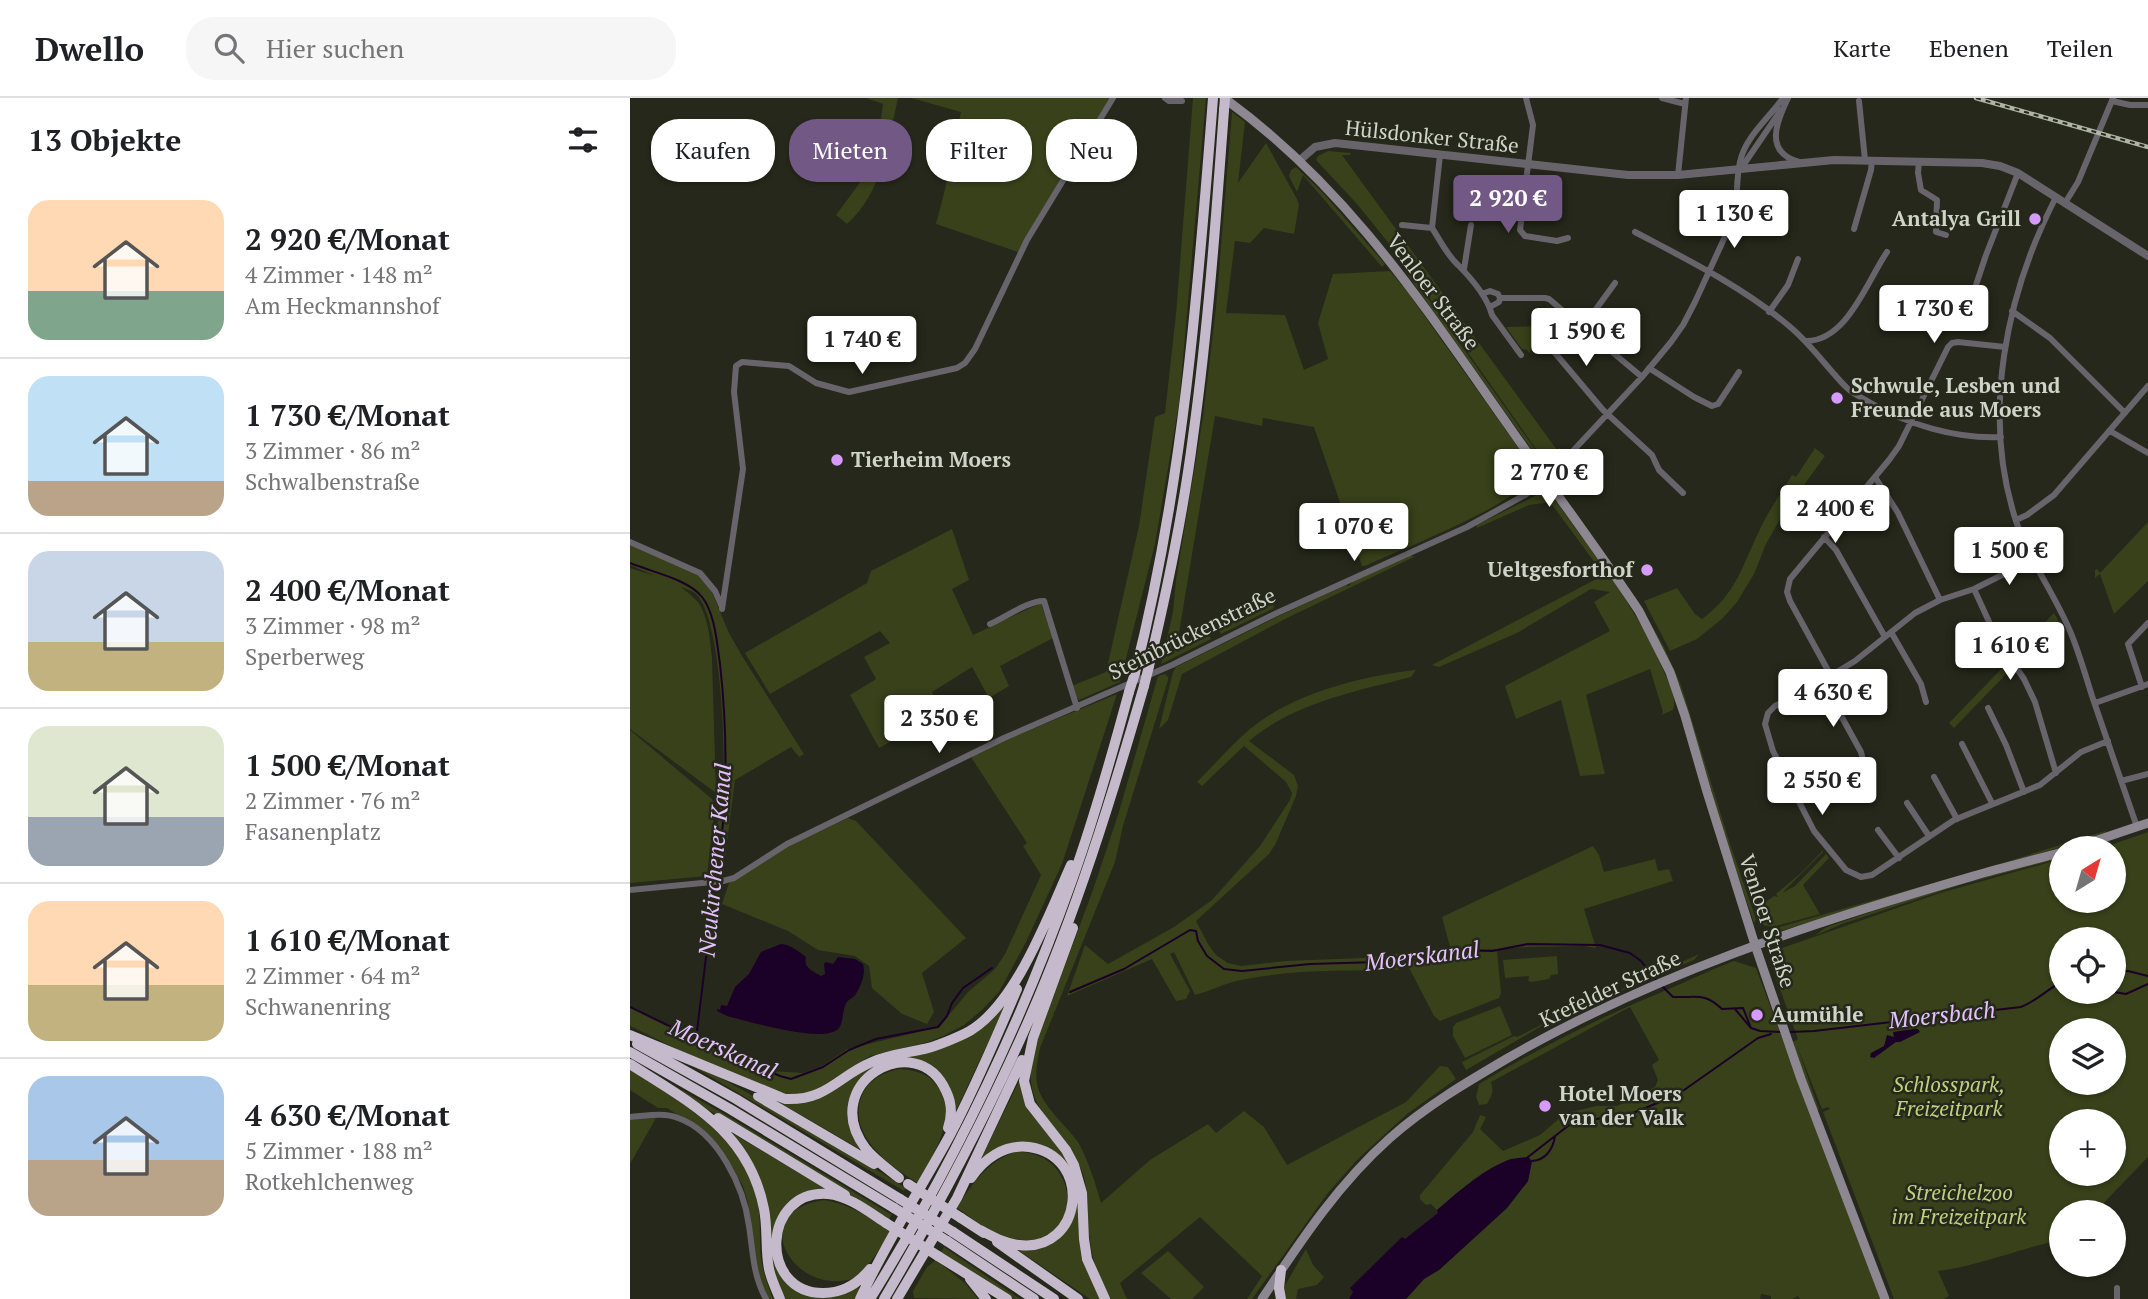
<!DOCTYPE html>
<html lang="de">
<meta charset="utf-8">
<style>
body{margin:0;font-family:"PT Serif",serif;background:#f6f6f6;color:#202124;height:100vh;display:flex;flex-direction:column;font-size:26px;white-space:nowrap}
*{box-sizing:border-box;margin:0}
p{font-size:23px;color:#757577}
.icon{flex:none;width:38px;height:38px;fill:none;stroke:currentColor;stroke-width:2;stroke-linecap:round;stroke-linejoin:round}
.map{position:relative;flex:1;overflow:hidden}
.details{display:flex;flex-direction:column;background:#fff;width:630px}
.details>*{flex:none}
.banner{position:absolute;left:21px;top:21px;width:665px;height:63px;display:flex;gap:14px}
.needle{width:46px;rotate:37deg}
.tools{position:absolute;left:1419px;top:738px;display:grid;gap:14px}
.tools a{display:grid;place-items:center;width:77px;height:77px;border-radius:50%;background:#fff;box-shadow:0 2px 5px #0004;font-size:35px}
.price{position:absolute;translate:-50% -60px;padding:0 16px;border-radius:7px;background:#fff;color:#222;font-size:23px;line-height:46px;filter:drop-shadow(0 2px 4px #0008)}
.price::after{content:'';position:absolute;left:50%;top:42px;width:21px;height:16px;margin-left:-10px;background:inherit;clip-path:polygon(0 0,100% 0,50% 100%)}
.price.current{background:#725884;color:#fff}
ul{padding:0;list-style:none}
li{display:flex;align-items:center;gap:21px;height:175px;padding:0 28px}
li+li{border-top:2px solid #e0e0e0}
li span{display:grid;place-items:center;flex:none;width:196px;height:140px;border-radius:21px;color:#555}
li>.icon{margin-inline-start:auto}
span .icon{width:84px;height:84px;fill:#fffc;stroke-width:1}
li b{font-size:30px}
h2{display:flex;justify-content:space-between;align-items:center;height:84px;padding:0 28px;font-size:30px}
.pill{padding:0 24px;border-radius:28px;background:#fff;box-shadow:0 2px 5px #0004;font-size:24px;line-height:63px}
.pill.current{background:#725884;color:#fff}
header{display:flex;align-items:center;gap:42px;box-sizing:border-box;height:98px;padding:0 35px;background:#fff;border-bottom:2px solid #e0e0e0}
header strong{font-size:33px}
nav{display:flex;gap:38px;margin-inline-start:auto;font-size:24px}
.search{width:490px;height:63px;background:#f6f6f6;display:flex;align-items:center;gap:18px;box-sizing:border-box;padding:0 24px;border-radius:28px;color:#757577;font-size:26px}
main{display:flex;flex:1;min-height:0}
.map>svg:first-child{display:block}
.green{fill:#38411a;fill-rule:evenodd}
.water{fill:#1b0128}
.lines{fill:none;stroke-linecap:round;stroke-linejoin:round}
.stream{stroke:#1b0128;stroke-width:2}
.minor{stroke:#68646b;stroke-width:6}
.tertiary{stroke:#68646b;stroke-width:8}
.secondary{stroke:#8d8792;stroke-width:9}
.motorway{stroke:#c4bacb;stroke-width:10}
.rail-casing{stroke:#b0b3a8;stroke-width:4.5}
.rail{stroke:#25281a;stroke-width:2;stroke-dasharray:5;stroke-linecap:butt}
.motorway-bridge{stroke:#c4bacb;stroke-width:10}
.poi-dot{fill:#d69bfa;stroke:#25281a;stroke-width:2.5}
.labels{text-anchor:middle;stroke-width:5;stroke-linejoin:round;paint-order:stroke}
.street-label{font-size:21px;fill:#d0d3c9;stroke:#25281a}
.poi-label{font-size:21px;font-weight:bold;fill:#d0d3c9;stroke:#25281a;text-anchor:start}
.park-label{font-size:21px;font-style:italic;fill:#bdd27e;stroke:#25281a}
.water-label{font-size:23px;font-style:italic;fill:#e4c0fc;stroke:#25281a}
</style>
<header>
<strong>Dwello</strong>
<div class="search"><svg class="icon" aria-label="search" viewBox="0 0 24 24"><circle cx="10" cy="10" r="6"/><path d="M15 15l6 6"/></svg>Hier suchen</div>
<nav><a>Karte</a><a>Ebenen</a><a>Teilen</a></nav>
</header>
<main>
<section class="details">
<h2>13 Objekte<svg class="icon" aria-label="filters" viewBox="0 0 24 24"><path d="M4 7h16M4 17h16"/><circle cx="9" cy="7" r="2"/><circle cx="15" cy="17" r="2"/></svg></h2>
<ul>
<li><span style="background:linear-gradient(#ffd9b3 65%,#7fa58c 0)"><svg class="icon" aria-label="home" viewBox="0 0 24 24"><path d="M3 11l9-7 9 7M6 9v11h12V9"/></svg></span><div><b>2 920 €/Monat</b><p>4 Zimmer · 148 m²</p><p>Am Heckmannshof</p></div></li>
<li><span style="background:linear-gradient(#bfe0f5 75%,#b9a48a 0)"><svg class="icon" aria-label="home" viewBox="0 0 24 24"><path d="M3 11l9-7 9 7M6 9v11h12V9"/></svg></span><div><b>1 730 €/Monat</b><p>3 Zimmer · 86 m²</p><p>Schwalbenstraße</p></div></li>
<li><span style="background:linear-gradient(#c9d6e8 65%,#c2b280 0)"><svg class="icon" aria-label="home" viewBox="0 0 24 24"><path d="M3 11l9-7 9 7M6 9v11h12V9"/></svg></span><div><b>2 400 €/Monat</b><p>3 Zimmer · 98 m²</p><p>Sperberweg</p></div></li>
<li><span style="background:linear-gradient(#dfe7d0 65%,#9aa5b1 0)"><svg class="icon" aria-label="home" viewBox="0 0 24 24"><path d="M3 11l9-7 9 7M6 9v11h12V9"/></svg></span><div><b>1 500 €/Monat</b><p>2 Zimmer · 76 m²</p><p>Fasanenplatz</p></div></li>
<li><span style="background:linear-gradient(#ffd9b3 60%,#c2b280 0)"><svg class="icon" aria-label="home" viewBox="0 0 24 24"><path d="M3 11l9-7 9 7M6 9v11h12V9"/></svg></span><div><b>1 610 €/Monat</b><p>2 Zimmer · 64 m²</p><p>Schwanenring</p></div></li>
<li><span style="background:linear-gradient(#a9c7e8 60%,#b9a48a 0)"><svg class="icon" aria-label="home" viewBox="0 0 24 24"><path d="M3 11l9-7 9 7M6 9v11h12V9"/></svg></span><div><b>4 630 €/Monat</b><p>5 Zimmer · 188 m²</p><p>Rotkehlchenweg</p></div></li>
</ul>
</section>
<div class="map">
<svg width="1518" height="1201" viewBox="0 0 1518 1201">
<rect width="100%" height="100%" fill="#25281a"/>
<!-- green -->
<path class="green" d="M236,0H268C258,44 253,94 217,126L206,117L245,64L253,6Z
M281,0H481L388,154L306,126L315,91L331,14Z
M563,0H576L549,306L525,446L490,584L449,602L446,599L442,585L444,587L476,574L509,428L525,319L535,315L546,216Z
M602,14L615,24L608,85L636,45L667,101L669,107L664,136L634,130L620,145L605,143L596,215L655,217L674,272L698,261L688,225L703,176L760,173L779,196L899,365L901,380C881,409 772,451 735,468H732L684,329L633,320L632,328L585,318L547,547L578,533L581,541L531,566L543,514L546,482L573,319L586,209Z
M698,53L721,55L720,57H712L927,352L930,350L933,352L924,362H916L906,351L779,171L781,170L778,169L727,106L686,62L688,58Z
M666,69L693,95L755,166L752,169L673,77L667,94L659,78L661,72Z
M777,171L909,357L907,359L775,173Z
M916,228L899,255L897,252L892,251L876,229Z
M1185,350L1195,358L1153,416L1136,446L1124,476L1107,504L1092,521L1067,541L1040,553L1014,503L1047,490L1065,516L1072,521C1107,496 1113,465 1131,429C1139,412 1152,394 1162,377L1166,379Z
M915,395L923,399C963,456 1008,510 1035,576C1040,588 1047,600 1043,612L1031,617L1033,614L1020,571L956,597L975,676L950,678L931,602L886,621L875,588L980,533L964,504L980,494L961,491L887,535L809,569L802,567L974,477L920,404L899,407L847,430V427L909,396Z
M1518,424V483L1484,516L1470,476L1465,480V472L1467,471L1470,475Z
M322,431L339,482L322,491L343,537L411,505L423,540L370,568L379,588L359,600L342,569L302,594L311,610C290,624 271,638 249,650L220,597L246,581L234,559L260,545L250,533L140,596L115,555L237,485L241,473Z
M0,446L69,476L80,490L99,535L112,558L174,656L169,659L161,649L105,682L93,775L81,777C85,745 90,712 93,680C96,647 90,518 66,496C63,493 56,491 51,489C58,495 67,501 71,509C79,524 80,544 82,560L86,695L0,631V470L25,478L0,467Z
M781,457L784,459L657,520L552,576L538,622L529,631L543,574L546,569L653,516L716,487L719,488L723,483Z
M1005,498L1034,549L1051,587L1100,746L1126,821L1124,825L1099,751L1051,591L1041,568L1004,499Z
M643,503L644,510L591,536L587,529Z
M1424,515C1428,521 1431,528 1433,535L1427,523L1388,564L1384,557Z
M1377,565L1381,571L1324,630L1319,625Z
M786,572L781,579C724,594 666,604 619,643L664,677L668,688L666,698L646,745L639,756L566,823L578,846L586,857L598,865L611,868L655,863L733,860L820,849L812,819L963,748L969,757L974,774L1025,761L1028,773L1039,771L1043,783L954,811L966,850L954,848L897,849L824,854L767,864L769,872C717,873 663,871 611,882C595,885 581,893 565,897L544,854L540,856L560,893L556,901L546,903L522,861L437,898L455,847L478,866L544,829L582,802L630,748L660,702L662,695L656,684L614,648L572,688L567,684C585,666 601,647 620,631C663,595 732,578 786,572Z
M535,576L538,579V582L493,728L485,764L410,950C402,986 406,996 431,1024C437,1031 443,1037 448,1044C459,1064 465,1084 471,1105L520,1062L578,1026L586,1035L614,1013L634,1029L657,1067L776,1004L810,968L818,969L826,981L777,1016L728,1061L697,1096L622,1201H617L632,1178L570,1119L490,1185L497,1201H480C468,1182 461,1158 459,1135C457,1115 459,1095 453,1076C434,1024 392,1019 402,957L464,789L488,717L528,578Z
M487,596L432,766L396,844L369,894L352,912L334,927L313,938L298,944L240,958L186,992L162,997L147,995L63,959L0,928V909L88,951L142,973L173,975L194,967L217,951L309,929L338,894L365,871L375,856L411,777L393,748L397,745L341,659L378,641Z
M0,632L82,701L85,707L77,778L0,785Z
M218,720L226,723L336,840L292,875L304,914L297,926L272,916L242,890L239,868L225,858L188,852L158,833L92,806L99,785L158,748Z
M1475,733L1477,734L1412,755L1144,835V833L1146,830L1376,764Z
M1518,734V1059L1464,1115H1432L1431,1142C1390,1150 1350,1168 1308,1173L1319,1198L1314,1201H1264L1193,1014L1200,1011L1198,1009L1192,1011L1167,948L1189,1012L1186,1013L1163,944L1168,941L1142,869L1143,857L1152,850L1310,795L1431,761L1432,803H1484V751H1469ZM1432,842H1484V894H1432ZM1432,933H1484V985H1432ZM1432,1024H1484V1076H1432Z
M1193,752V754L1152,795L1165,788L1196,756L1199,760L1173,787L1190,816L1143,829L1133,827L1127,816V810L1144,798L1148,799L1146,796L1172,774Z
M1431,758V760L1330,787L1212,826L1184,838L1195,830L1205,826L1292,797Z
M867,853L871,895L869,900L810,923L804,918L776,864L825,856Z
M1069,856L1064,862L967,903L969,902Z
M927,858L928,876L921,877L919,881L902,884L898,883L899,878L875,880L873,862Z
M1104,863L1126,870L1250,1201H1170L1168,1198L1162,1201H1141V1198L1131,1196L1130,1201H776L794,1181L809,1172L877,1110L898,1083L902,1063L898,1059L878,1062L855,1075L807,1112L801,1106L796,1107L790,1101V1097L843,1034L850,1017L856,1019L850,1031L873,1053L910,1037L931,1019L941,1014L966,1008H987L1025,989L1028,982L1022,967L1029,962L1000,909L861,984C864,993 862,997 857,1006L849,1007L846,999L849,986C910,949 973,918 1039,891C1060,882 1082,871 1104,863Z
M377,904L324,1017L303,973L258,965L222,998L233,1053L149,1004H166L236,969L299,953Z
M870,908L882,937L835,960L823,938V929L826,925Z
M927,919L836,972L832,964L884,938L887,939Z
M59,966L91,980L161,1019L276,1090L274,1093Z
M0,971C51,1004 117,1041 128,1107C131,1124 129,1142 131,1160C133,1174 138,1188 143,1201H138L125,1170L118,1105L113,1088L97,1059L70,1031L37,1010H28L0,992Z
M270,971C286,972 299,976 308,989C329,1020 302,1058 288,1085C259,1068 216,1036 232,997C239,981 254,974 270,971Z
M25,977L96,1017L262,1117L259,1121L77,1011Z
M391,979L394,999L442,1068L451,1124L471,1201H460L385,1150H390L439,1126V1071L390,1046L348,1067Z
M0,1020H26L0,1066Z
M100,1034L199,1093L159,1109L145,1162L177,1195L230,1187L228,1190L231,1192L227,1201H152C149,1191 144,1181 142,1170C131,1112 144,1083 100,1034Z
M385,1054C444,1051 457,1130 405,1142C394,1144 382,1140 372,1138C355,1133 340,1118 327,1110C342,1086 357,1064 385,1054Z
M194,1102C220,1106 239,1119 261,1133C251,1149 240,1168 225,1180C164,1201 113,1114 194,1102Z
M314,1149L390,1201H384L311,1154Z
M676,1151L683,1167L694,1179L687,1187L668,1191L666,1201H656L654,1189Z
M538,1153L574,1189L562,1201H541L511,1175Z
M306,1162L336,1186L348,1201L284,1200L283,1193L297,1169Z"/>
<!-- water -->
<path class="water" d="M151,846C161,847 168,853 176,859C173,870 183,873 191,878L195,876L194,866L196,864L203,866L208,859L225,861L233,866C236,876 231,888 225,897C223,900 219,901 217,904C212,911 214,923 209,930C196,947 118,923 97,918L87,913V911L90,912L91,907L97,908L105,889L119,876L131,854Z
M1284,931H1288L1290,934L1270,944H1266L1244,960L1240,959L1241,955L1254,948L1257,937L1264,939L1263,934Z
M898,1059L902,1063L898,1083L877,1110L809,1172L794,1181L776,1201H719L723,1194L720,1190L772,1139L775,1141L808,1115L807,1112C827,1095 851,1073 876,1063C882,1060 891,1060 898,1059Z"/>
<g class="lines">
<!-- stream -->
<path class="stream" d="M0,465C21,474 58,481 72,499C85,515 87,546 90,566C98,638 98,709 86,781
M1484,874L1498,873L1518,878
M1031,887L1043,899C1067,900 1074,894 1092,911L1113,910L1121,930L1130,933L1151,934
M440,894L494,871L560,832L566,833L568,843L577,858L594,871L612,873L680,866L749,864L818,851L862,853L898,846L970,847L1000,855L1011,863L1027,883
M1484,894L1496,896L1518,886
M0,909L66,941L150,978L161,981L193,969L219,952L246,941L308,929L317,918L322,905L333,890L362,870
M1105,911L1121,930
M1160,934L1184,933L1391,909C1407,903 1417,891 1432,884
M66,941L85,786
M898,1059L943,1024L998,1017L1047,997L1128,940L1141,936
M902,1063C916,1062 923,1051 925,1038"/>
<!-- minor -->
<path class="minor" d="M535,0L539,3H552
M896,0L903,27L890,132L895,138L927,143L938,140
M1032,0L1055,6
M1158,0C1146,25 1134,54 1169,64
M1229,3L1235,62
M1482,3L1500,7H1518
M810,57L802,130C810,142 817,157 828,167C841,180 857,198 862,217L891,257
M1289,63L1288,75L1291,92L1307,102L1306,134L1316,137
M1110,72L1151,12
M1048,77L1056,0
M1426,99C1376,196 1351,316 1386,423C1399,462 1424,495 1440,533C1449,554 1455,576 1462,598C1477,642 1492,685 1507,729
M1435,105L1448,84L1483,0
M772,127L802,130
M1224,131L1241,72L1242,62
M1005,134C1058,162 1113,189 1159,228C1181,246 1197,270 1217,290C1223,296 1232,300 1239,304C1278,327 1326,341 1371,339
M834,171L841,127
M852,196L860,193L868,196L870,200L869,204L860,209
M870,200H915L919,201L1012,279
M1341,202L1356,157L1388,75
M1382,213L1420,240L1495,315
M1139,214L1158,187L1168,161
M953,229L985,185
M915,243L973,312L1022,357L1029,372L1053,395
M1175,243C1217,244 1237,183 1257,154
M1019,270L1064,299L1082,308L1088,306L1109,274
M1480,333L1518,355
M1245,379L1268,415L1310,502
M1386,422L1397,417L1424,397L1518,288
M1194,439L1206,452L1255,539
M0,444L70,475L85,493L92,509
M1402,462L1344,491L1310,502L1285,515L1225,563L1192,583L1145,608L1138,615L1135,626L1143,653L1184,733L1216,772L1231,779L1242,777L1324,722L1410,687L1451,654L1478,643
M1344,491L1366,539L1394,581L1405,604L1426,675
M92,511L113,371L104,294L106,268L112,264L159,268L186,285L219,294L327,270L335,265L345,251L397,142L483,0
M360,526C374,520 400,502 414,503L447,610
M1261,534L1291,586L1296,604
M1201,578L1160,503L1157,494L1160,481L1259,362L1269,348L1318,249L1322,245L1328,244L1375,249
M1192,583L1231,654L1235,670
M1512,589L1498,546L1518,525
M1465,605L1518,586
M1358,610L1376,647L1394,694
M1332,646L1362,705
M1304,679L1327,721
M1491,683L1518,676
M1277,705L1299,738
M1248,732L1269,760
M0,792L93,783L104,780L157,746L374,640L542,567L649,514L837,429L895,397L917,381L927,370L1012,279L1041,244L1053,227L1065,204L1104,119C1108,100 1106,80 1110,64C1115,39 1139,20 1153,0
M0,1019C15,1018 34,1014 48,1020C88,1034 114,1089 119,1128C123,1154 123,1178 136,1201
M1487,1201V1190"/>
<!-- tertiary -->
<path class="tertiary" d="M670,62L685,49L705,45L998,77H1048L1204,62L1352,65L1370,68L1388,75L1518,158"/>
<!-- secondary -->
<path class="secondary" d="M594,0C717,89 792,205 878,327C921,389 967,450 1009,513L1040,574L1055,618L1077,694L1125,847L1171,981L1255,1201
M1441,751L1518,725
M632,1201C670,1144 708,1086 760,1040C796,1008 837,984 878,960C1022,877 1181,825 1340,779C1370,770 1401,763 1432,754"/>
<!-- motorway -->
<path class="motorway" d="M519,568C537,493 553,416 563,339C578,231 586,121 594,12
M505,575C553,386 568,194 583,0
M443,830L403,940L394,983L400,1006L436,1052L444,1067L452,1095L454,1141L457,1161L475,1201
M0,937L155,1001C197,1003 208,978 242,964C258,957 276,955 294,951C308,948 321,942 334,936C384,913 419,816 441,767
M7,946L106,1001L270,1101
M0,954L100,1011L264,1110
M0,966C61,1005 119,1034 134,1111C138,1131 135,1151 139,1171C141,1181 146,1191 150,1201
M128,998L244,1066
M88,1020L215,1097
M269,1080C258,1071 245,1062 236,1051C186,985 287,928 316,993C322,1005 322,1018 318,1030
M341,1080C354,1061 374,1046 399,1049C464,1058 453,1155 389,1147C375,1146 362,1138 350,1132
M331,1120L354,1135
M323,1134L424,1201
M317,1143L404,1201
M367,1144L448,1201
M308,1158L377,1201
M240,1171C228,1186 213,1195 193,1195C128,1195 132,1091 198,1096C219,1098 239,1114 256,1125
M340,1181L356,1201
M230,1201C256,1144 290,1092 320,1037C345,990 366,940 387,891
M240,1201C322,1069 390,928 442,782C464,721 482,657 499,594
M254,1201C307,1111 356,1019 398,924C446,815 481,702 514,588
M267,1201L327,1100L392,962
M651,1201L649,1190L651,1172"/>
<defs>
<path id="rail" d="M1346,0L1518,49"/>
</defs>
<!-- rail casing -->
<use href="#rail" class="rail-casing"/>
<!-- rail -->
<use href="#rail" class="rail"/>
<!-- motorway-bridge -->
<path class="motorway-bridge" d="M594,12L595,0
M514,588L519,568
M499,594L505,575
M278,1086L331,1120
M270,1101L323,1134
M264,1110L317,1143
M256,1125L308,1158"/>
</g>
<!-- markers -->
<g class="poi-dot">
<circle cx="1405" cy="121" r="7"/>
<circle cx="1207" cy="300" r="7"/>
<circle cx="207" cy="362" r="7"/>
<circle cx="1017" cy="472" r="7"/>
<circle cx="1127" cy="917" r="7"/>
<circle cx="915" cy="1008" r="7"/>
</g>
<g class="labels">
<!-- street labels -->
<g class="street-label">
<text transform="translate(802 39) rotate(6)" y="7">Hülsdonker Straße</text>
<text transform="translate(803 194) rotate(53)" y="7">Venloer Straße</text>
<text transform="translate(562 536) rotate(-26)" y="7">Steinbrückenstraße</text>
<text transform="translate(1137 823) rotate(72)" y="7">Venloer Straße</text>
<text transform="translate(980 891) rotate(-25)" y="7">Krefelder Straße</text>
</g>
<!-- poi labels -->
<g class="poi-label">
<text x="1391" y="128" text-anchor="end">Antalya Grill</text>
<text x="1221" y="295">Schwule, Lesben und<tspan x="1221" dy="24">Freunde aus Moers</tspan></text>
<text x="221" y="369">Tierheim Moers</text>
<text x="1003" y="479" text-anchor="end">Ueltgesforthof</text>
<text x="1141" y="924">Aumühle</text>
<text x="929" y="1003">Hotel Moers<tspan x="929" dy="24">van der Valk</tspan></text>
</g>
<!-- park labels -->
<g class="park-label">
<text x="1319" y="994">Schlosspark,<tspan x="1319" dy="24">Freizeitpark</tspan></text>
<text x="1329" y="1102">Streichelzoo<tspan x="1329" dy="24">im Freizeitpark</tspan></text>
</g>
<!-- water labels -->
<g class="water-label">
<text transform="translate(85 762) rotate(-85)" y="8">Neukirchener Kanal</text>
<text transform="translate(792 858) rotate(-7)" y="8">Moerskanal</text>
<text transform="translate(1312 917) rotate(-6)" y="8">Moersbach</text>
<text transform="translate(93 951) rotate(24)" y="8">Moerskanal</text>
</g>
</g>
</svg>
<div class="tools">
<a><svg class="needle" viewBox="-14 -14 28 28"><path d="M0-13l5 13h-10z" fill="#e53935"/><path d="M0 13l5-13h-10z" fill="#757577"/></svg></a>
<a><svg class="icon" aria-label="locate" viewBox="0 0 24 24"><circle cx="12" cy="12" r="6"/><path d="M12 2v4M12 18v4M2 12h4M18 12h4"/></svg></a>
<a><svg class="icon" aria-label="layers" viewBox="0 0 24 24"><path d="M12 4l9 5-9 5-9-5zM3 14l9 5 9-5"/></svg></a>
<a>+</a>
<a>−</a>
</div>
<b class="price current" style="left:878px;top:137px">2 920 €</b>
<b class="price" style="left:1104px;top:152px">1 130 €</b>
<b class="price" style="left:1304px;top:247px">1 730 €</b>
<b class="price" style="left:956px;top:270px">1 590 €</b>
<b class="price" style="left:232px;top:278px">1 740 €</b>
<b class="price" style="left:919px;top:411px">2 770 €</b>
<b class="price" style="left:1205px;top:447px">2 400 €</b>
<b class="price" style="left:724px;top:465px">1 070 €</b>
<b class="price" style="left:1379px;top:489px">1 500 €</b>
<b class="price" style="left:1380px;top:584px">1 610 €</b>
<b class="price" style="left:1203px;top:631px">4 630 €</b>
<b class="price" style="left:309px;top:657px">2 350 €</b>
<b class="price" style="left:1192px;top:719px">2 550 €</b>
<div class="banner">
<a class="pill">Kaufen</a>
<a class="pill current">Mieten</a>
<a class="pill">Filter</a>
<a class="pill">Neu</a>
</div>
</div>
</main>
